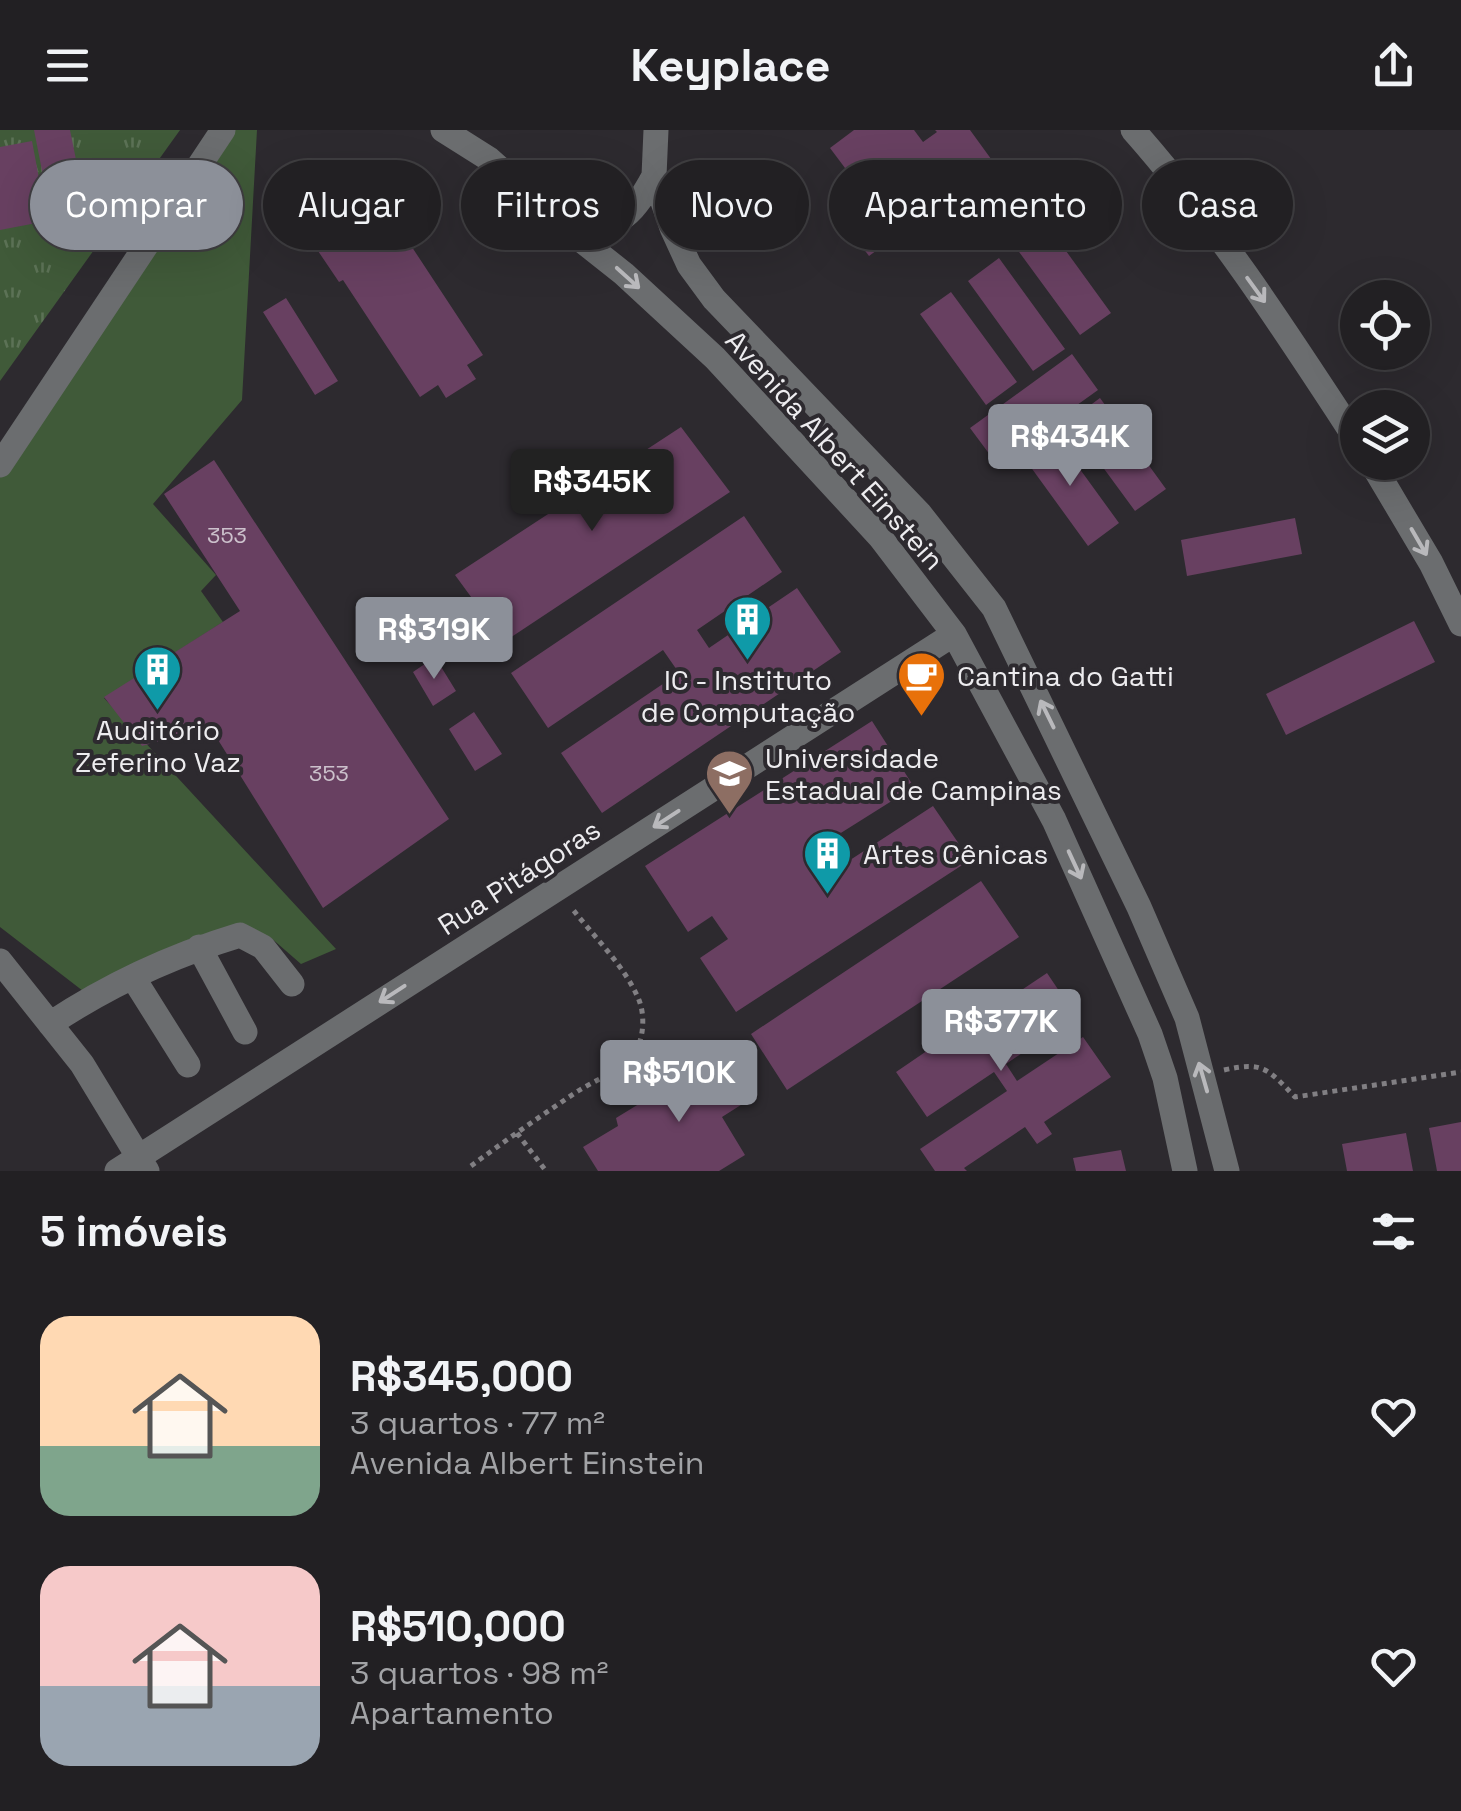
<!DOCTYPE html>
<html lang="pt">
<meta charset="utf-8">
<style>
body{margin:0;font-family:"Space Grotesk",sans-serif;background:#2a282b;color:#f1f3f6;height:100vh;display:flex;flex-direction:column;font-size:38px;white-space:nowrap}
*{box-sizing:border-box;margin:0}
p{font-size:32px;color:#a2a3a6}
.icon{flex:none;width:55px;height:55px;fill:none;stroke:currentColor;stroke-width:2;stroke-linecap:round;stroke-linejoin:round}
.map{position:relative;height:1041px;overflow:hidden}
.sheet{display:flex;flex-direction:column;background:#222023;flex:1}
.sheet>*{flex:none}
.hud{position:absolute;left:30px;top:30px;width:1402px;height:90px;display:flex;gap:20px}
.tools{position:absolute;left:1340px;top:150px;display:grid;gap:20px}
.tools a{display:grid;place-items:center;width:90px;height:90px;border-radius:50%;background:#222023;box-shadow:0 10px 40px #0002,0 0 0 2px #3f3e41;font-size:50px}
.price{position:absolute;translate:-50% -85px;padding:0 22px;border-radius:10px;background:#8c9099;color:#fff;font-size:32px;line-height:65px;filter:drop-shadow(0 2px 5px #0008)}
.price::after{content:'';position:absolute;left:50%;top:60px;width:30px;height:22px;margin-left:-15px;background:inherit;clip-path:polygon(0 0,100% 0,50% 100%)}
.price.selected{background:#222;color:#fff}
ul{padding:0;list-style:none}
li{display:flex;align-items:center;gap:30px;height:250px;padding:0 40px}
li span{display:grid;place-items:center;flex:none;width:280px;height:200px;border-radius:30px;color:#555}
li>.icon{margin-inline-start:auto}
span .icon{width:120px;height:120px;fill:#fffc;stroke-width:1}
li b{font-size:42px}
h2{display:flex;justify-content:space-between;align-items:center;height:120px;padding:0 40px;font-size:42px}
.chip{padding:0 35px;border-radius:45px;background:#222023;box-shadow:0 10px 40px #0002,0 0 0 2px #3f3e41;font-size:35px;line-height:90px}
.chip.selected{background:#8c9099;color:#fff}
header{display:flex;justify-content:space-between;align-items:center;height:130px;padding:0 40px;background:#222023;font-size:45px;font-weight:600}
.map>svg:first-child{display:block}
.grass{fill:url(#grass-tufts)}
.park{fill:#405a39}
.building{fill:#684061}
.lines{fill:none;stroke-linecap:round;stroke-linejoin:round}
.path{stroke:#817f83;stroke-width:5;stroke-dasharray:5 5;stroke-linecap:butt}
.minor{stroke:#6b6d6f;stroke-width:25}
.oneway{stroke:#b9b9bc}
.labels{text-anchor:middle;stroke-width:8;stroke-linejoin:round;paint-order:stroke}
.number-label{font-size:22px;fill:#ccc1cc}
.street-label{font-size:28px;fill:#edecef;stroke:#2d2a2f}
.poi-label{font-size:28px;fill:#edecef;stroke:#2d2a2f;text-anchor:start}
</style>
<header><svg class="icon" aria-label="menu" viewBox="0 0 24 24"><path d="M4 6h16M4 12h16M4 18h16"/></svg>Keyplace<svg class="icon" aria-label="share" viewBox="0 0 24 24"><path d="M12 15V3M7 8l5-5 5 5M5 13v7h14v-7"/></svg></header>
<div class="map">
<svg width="1461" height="1041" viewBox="0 0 1461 1041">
<defs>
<pattern id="grass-tufts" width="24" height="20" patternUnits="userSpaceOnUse" patternTransform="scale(2.5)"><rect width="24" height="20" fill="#405a39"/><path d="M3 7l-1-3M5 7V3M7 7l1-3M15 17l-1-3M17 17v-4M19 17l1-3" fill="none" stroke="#5c7256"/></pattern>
</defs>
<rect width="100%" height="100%" fill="#2d2a2f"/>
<!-- grass -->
<path class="grass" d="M0,0H180L0,251Z"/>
<!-- park -->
<path class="park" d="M231,0H257L242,270L153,374L216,445L201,461L223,492L104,568L336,819L301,834L270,807L83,861L0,797V345Z"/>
<!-- building -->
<path class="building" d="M34,0H70L85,74L50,81Z
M854,0H914L923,12L937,2L935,0H970L994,33L869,126L842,90L869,70L830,18Z
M32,11L47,91L0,100V17Z
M342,37L367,74L392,58L420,99L406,108L483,225L467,235L476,249L446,268L438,255L420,267L343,150L339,152L314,115L341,97L314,55Z
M1045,92L1111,183L1080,205L1014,115Z
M999,128L1065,219L1033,241L968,151Z
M951,162L1017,252L986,275L920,184Z
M286,168L338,251L315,265L263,182Z
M1072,224L1098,260L996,333L970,298Z
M1100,268L1166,359L1135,381L1069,291Z
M681,297L730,362L504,512L455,445Z
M1053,302L1119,393L1088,416L1022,325Z
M214,330L449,689L323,778L210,597L142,616L104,567L240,481L164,364Z
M744,386L782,442L697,500L709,518L797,458L841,522L602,683L561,623L679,543L663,520L548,598L511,543Z
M1295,388L1302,424L1187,446L1181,410Z
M1414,491L1435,532L1286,605L1266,564Z
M435,527L456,561L433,576L413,542Z
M474,582L502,624L475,641L449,599Z
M872,591L914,657L809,723L824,747L933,676L970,730L736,882L700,828L728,809L712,786L688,802L645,736Z
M981,751L1019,807L787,960L751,904Z
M1047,843L1076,886L1006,934L1017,951L1083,907L1111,947L1044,992L1052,1004L1037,1014L1025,997L964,1038L967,1041H935L920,1019L1007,961L994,942L927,987L896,942L956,901L945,884L967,869L980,888Z
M727,920L755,966L722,987L745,1025L719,1041H598L583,1017L618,996L616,988Z
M1461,992V1041H1437L1429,998Z
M1406,1003L1413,1041H1347L1342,1014Z
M1121,1020L1126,1041H1076L1073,1028Z"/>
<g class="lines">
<!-- path -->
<path class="path" d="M1224,940C1263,931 1268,939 1295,967L1461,942
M517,1003L546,1041
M471,1036C506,1010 542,985 578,961C597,949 623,940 635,922C644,908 645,885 639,870C625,836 593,806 571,777"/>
<!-- minor -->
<path class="minor" d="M443,0L489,29L566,98L624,144L715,228L880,407L954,504L1054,690L1150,904L1165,948L1185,1041
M656,0L654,46L672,98L689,135L714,169L920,384L994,478L1139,777L1187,888L1227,1041
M1133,0C1218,96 1288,205 1358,312
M566,98C618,98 629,92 654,46
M1371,332L1431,433L1461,494
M0,335L223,0
M199,817L245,902
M0,831L82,934L147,1041
M134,849L188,935
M50,894C107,856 174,825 240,805L263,817L292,854
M117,1041L954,504"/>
</g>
<!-- one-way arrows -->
<defs><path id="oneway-shaft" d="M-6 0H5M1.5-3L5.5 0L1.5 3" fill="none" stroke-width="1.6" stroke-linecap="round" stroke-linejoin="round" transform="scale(2.5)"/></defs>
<g class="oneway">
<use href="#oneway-shaft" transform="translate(628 148) rotate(42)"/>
<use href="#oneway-shaft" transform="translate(1256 160) rotate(54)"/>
<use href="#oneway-shaft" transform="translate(1419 412) rotate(60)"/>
<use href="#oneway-shaft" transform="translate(1047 584) rotate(-116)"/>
<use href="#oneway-shaft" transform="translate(666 689) rotate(147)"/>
<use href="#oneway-shaft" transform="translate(1075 735) rotate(65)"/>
<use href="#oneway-shaft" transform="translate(392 864) rotate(147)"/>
<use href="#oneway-shaft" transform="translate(1203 947) rotate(-106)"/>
</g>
<!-- icons -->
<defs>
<symbol id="building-pin" viewBox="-11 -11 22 30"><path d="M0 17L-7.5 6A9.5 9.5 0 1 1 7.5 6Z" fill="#0f9aa8" stroke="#2d2a2f"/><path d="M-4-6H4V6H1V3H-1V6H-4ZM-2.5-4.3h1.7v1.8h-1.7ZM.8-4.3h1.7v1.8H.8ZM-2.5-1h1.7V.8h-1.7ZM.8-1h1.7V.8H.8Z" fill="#fff"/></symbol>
<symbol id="cafe-pin" viewBox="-11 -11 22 30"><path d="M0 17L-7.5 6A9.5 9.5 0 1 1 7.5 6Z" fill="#e8710a" stroke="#2d2a2f"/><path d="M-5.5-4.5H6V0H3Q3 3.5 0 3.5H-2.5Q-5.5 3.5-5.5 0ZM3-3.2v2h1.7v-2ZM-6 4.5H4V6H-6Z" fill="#fff"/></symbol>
<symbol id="university-pin" viewBox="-11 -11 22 30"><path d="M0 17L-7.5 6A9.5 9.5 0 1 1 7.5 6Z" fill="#8d6e63" stroke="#2d2a2f"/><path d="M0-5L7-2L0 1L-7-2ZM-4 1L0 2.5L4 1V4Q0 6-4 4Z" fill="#fff"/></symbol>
</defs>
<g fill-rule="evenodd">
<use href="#building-pin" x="720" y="462" width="55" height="75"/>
<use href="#building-pin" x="130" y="512" width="55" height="75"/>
<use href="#cafe-pin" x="894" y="518" width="55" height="75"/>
<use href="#university-pin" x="702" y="616" width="55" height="75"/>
<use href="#building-pin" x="800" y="696" width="55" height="75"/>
</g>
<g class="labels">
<!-- number labels -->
<g class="number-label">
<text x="227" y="413">353</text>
<text x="329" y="651">353</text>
</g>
<!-- street labels -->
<g class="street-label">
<text transform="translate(835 320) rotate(48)" y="10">Avenida Albert Einstein</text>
<text transform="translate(519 747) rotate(-33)" y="10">Rua Pitágoras</text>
</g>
<!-- poi labels -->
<g class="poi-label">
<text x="957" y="556">Cantina do Gatti</text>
<text x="748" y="560" text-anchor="middle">IC - Instituto<tspan x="748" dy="32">de Computação</tspan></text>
<text x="158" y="610" text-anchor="middle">Auditório<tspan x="158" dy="32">Zeferino Vaz</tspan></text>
<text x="765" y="638">Universidade<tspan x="765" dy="32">Estadual de Campinas</tspan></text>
<text x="863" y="734">Artes Cênicas</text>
</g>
</g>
</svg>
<div class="tools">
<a><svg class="icon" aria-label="locate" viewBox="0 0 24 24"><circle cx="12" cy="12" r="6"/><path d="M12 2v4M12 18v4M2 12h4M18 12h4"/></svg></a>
<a><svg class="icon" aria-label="layers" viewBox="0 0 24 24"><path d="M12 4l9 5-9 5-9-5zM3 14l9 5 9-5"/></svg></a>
</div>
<b class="price" style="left:1070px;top:359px">R$434K</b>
<b class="price selected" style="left:592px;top:404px">R$345K</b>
<b class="price" style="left:434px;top:552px">R$319K</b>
<b class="price" style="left:1001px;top:944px">R$377K</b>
<b class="price" style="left:679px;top:995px">R$510K</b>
<div class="hud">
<a class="chip selected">Comprar</a>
<a class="chip">Alugar</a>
<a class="chip">Filtros</a>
<a class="chip">Novo</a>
<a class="chip">Apartamento</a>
<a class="chip">Casa</a>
</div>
</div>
<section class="sheet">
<h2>5 imóveis<svg class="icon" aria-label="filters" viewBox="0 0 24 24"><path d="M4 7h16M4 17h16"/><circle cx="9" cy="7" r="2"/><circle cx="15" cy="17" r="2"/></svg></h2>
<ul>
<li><span style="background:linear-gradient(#ffd9b3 65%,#7fa58c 0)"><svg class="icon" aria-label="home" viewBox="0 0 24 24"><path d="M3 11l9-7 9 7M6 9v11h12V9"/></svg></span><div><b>R$345,000</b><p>3 quartos · 77 m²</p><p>Avenida Albert Einstein</p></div><svg class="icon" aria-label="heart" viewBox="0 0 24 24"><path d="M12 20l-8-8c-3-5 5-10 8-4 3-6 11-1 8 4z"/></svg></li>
<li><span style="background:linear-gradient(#f6c9c9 60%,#9aa5b1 0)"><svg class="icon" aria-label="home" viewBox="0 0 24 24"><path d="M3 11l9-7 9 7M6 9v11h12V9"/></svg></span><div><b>R$510,000</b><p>3 quartos · 98 m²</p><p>Apartamento</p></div><svg class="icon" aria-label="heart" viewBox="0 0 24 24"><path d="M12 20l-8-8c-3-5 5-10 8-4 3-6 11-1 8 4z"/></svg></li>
</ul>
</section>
